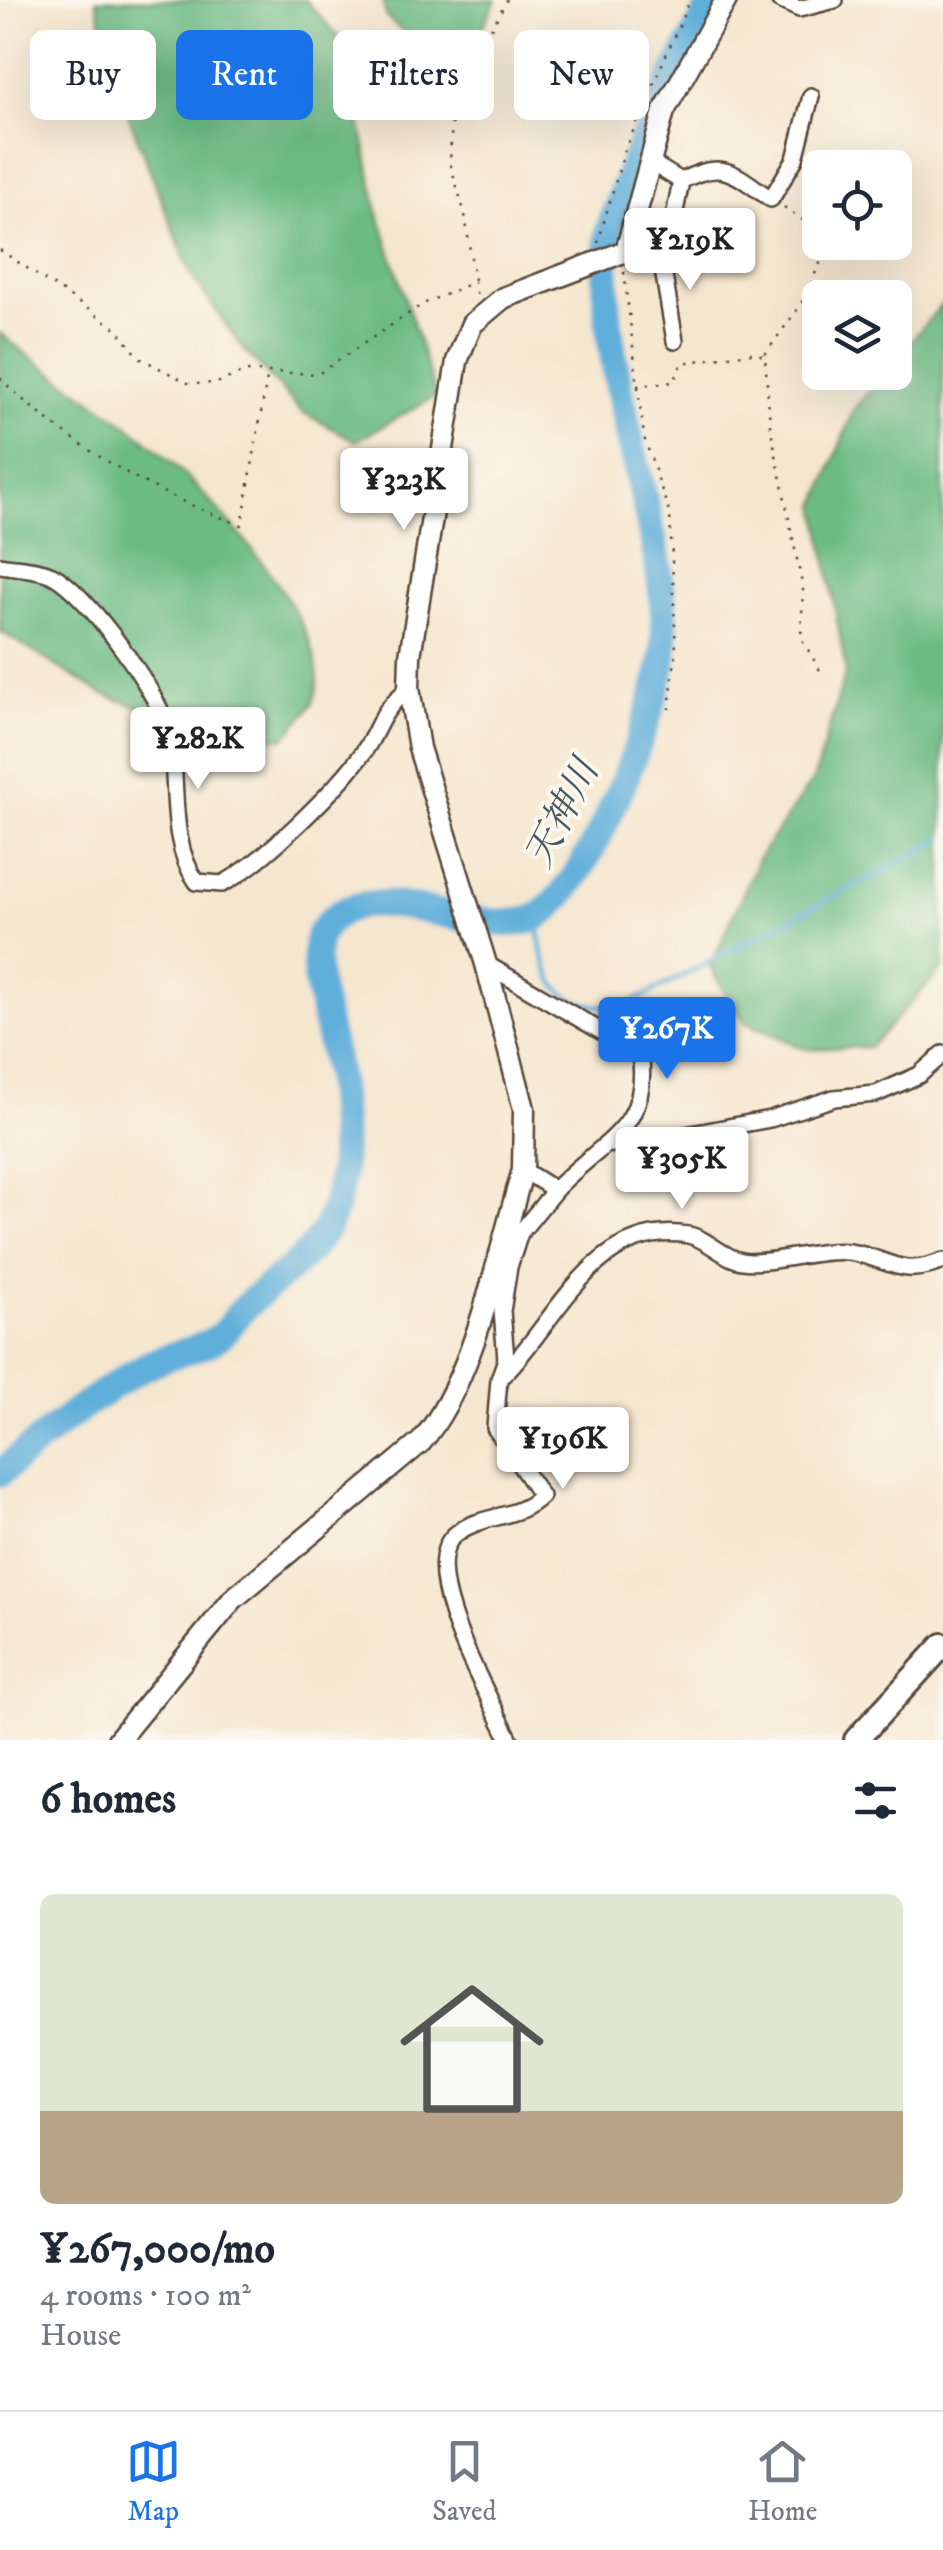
<!DOCTYPE html>
<meta charset="utf-8">
<style>
body{margin:0;font-family:"IM FELL DW Pica","Noto Serif JP",serif;background:#f2f2f3;color:#1f2937;height:100vh;display:flex;flex-direction:column;font-size:38px;white-space:nowrap}
*{box-sizing:border-box;margin:0}
p{font-size:32px;color:#747a83}
.icon{flex:none;width:55px;height:55px;fill:none;stroke:currentColor;stroke-width:2;stroke-linecap:round;stroke-linejoin:round}
.map{position:relative;height:1740px;overflow:hidden}
.panel{display:flex;flex-direction:column;background:#fff;flex:1}
.panel>*{flex:none}
.top-card{position:absolute;left:30px;top:30px;width:885px;height:90px;display:flex;gap:20px}
.buttons{position:absolute;left:802px;top:150px;display:grid;gap:20px}
.buttons a{display:grid;place-items:center;width:110px;height:110px;border-radius:15px;background:#fff;box-shadow:0 10px 40px #0002;font-size:50px}
.price{position:absolute;translate:-50% -85px;padding:0 22px;border-radius:10px;background:#fff;color:#222;font-size:32px;line-height:65px;filter:drop-shadow(0 2px 5px #0008)}
.price::after{content:'';position:absolute;left:50%;top:60px;width:30px;height:22px;margin-left:-15px;background:inherit;clip-path:polygon(0 0,100% 0,50% 100%)}
.price.selected{background:#1a73e8;color:#fff}
ul{padding:0;list-style:none}
li{display:grid;align-content:center;gap:20px;height:530px;padding:0 40px}
li+li{border-top:2px solid #e0e1e3}
li span{display:grid;place-items:center;height:310px;border-radius:15px;color:#555}
li>.icon{margin-inline-start:auto}
span .icon{width:180px;height:180px;fill:#fffc;stroke-width:1}
li b{font-size:42px}
h2{display:flex;justify-content:space-between;align-items:center;height:120px;padding:0 40px;font-size:42px}
.chip{padding:0 35px;border-radius:15px;background:#fff;box-shadow:0 10px 40px #0002;font-size:35px;line-height:90px}
.chip.selected{background:#1a73e8;color:#fff}
.tabs{display:flex;justify-content:space-around;align-items:center;height:140px;border-top:2px solid #e0e1e3;background:#fff;font-size:28px;color:#747a83}
.tabs a{display:grid;justify-items:center;gap:5px}
.tabs .selected{color:#1a73e8}
.map>svg:first-child{display:block}
.forest{fill:#6cbb84;stroke:#547251;stroke-width:2.5}
.lines{fill:none;stroke-linecap:round;stroke-linejoin:round}
.stream{stroke:#60afda;stroke-width:5}
.river{stroke:#60afda;stroke-width:28}
.minor-casing{stroke:#574639;stroke-width:20}
.tertiary-casing{stroke:#574639;stroke-width:25}
.secondary-casing{stroke:#574639;stroke-width:28}
.path{stroke:#574639;stroke-width:2.5;stroke-dasharray:2.5 8;stroke-linecap:butt}
.minor{stroke:#fff;stroke-width:15}
.tertiary{stroke:#fff;stroke-width:20}
.secondary{stroke:#fff;stroke-width:22}
.labels{text-anchor:middle;stroke-width:8;stroke-linejoin:round;paint-order:stroke}
.water-label{font-size:38px;font-style:italic;fill:#485960;stroke:#fbf7ec}
</style>
<div class="map">
<svg width="943" height="1740" viewBox="0 0 943 1740">
<rect width="100%" height="100%" fill="#fbf7ec"/>
<filter id="ink" filterUnits="userSpaceOnUse"><feTurbulence type="fractalNoise" baseFrequency=".01" numOctaves="2"/><feDisplacementMap in="SourceGraphic" scale="20" xChannelSelector="R" yChannelSelector="G"/><feConvolveMatrix kernelMatrix="1 2 1 2 8 2 1 2 1" color-interpolation-filters="sRGB"/></filter>
<filter id="wash" filterUnits="userSpaceOnUse"><feTurbulence type="fractalNoise" baseFrequency=".0048" numOctaves="4" result="noise"/><feDisplacementMap in="SourceGraphic" scale="40" xChannelSelector="R" yChannelSelector="G"/><feGaussianBlur stdDeviation="2.25" result="paint"/><feColorMatrix in="noise" values="0 0 0 0 0 0 0 0 0 0 0 0 0 0 0 0 0 1.4 0 .05"/><feComposite in="paint" operator="in"/></filter>
<g filter="url(#wash)">
<rect width="100%" height="100%" fill="#f5e6cf"/>
<!-- forest -->
<path class="forest" d="M96,0H305L337,35L354,90L378,212L436,396L356,441L302,412L243,349L191,275L118,89Z
M383,0H496L467,60L440,62L386,17Z
M943,303V968L870,1047L805,1049L745,1022L710,968L759,857L814,778L846,671L817,505L854,409L884,373L895,372V360Z
M0,333C50,376 111,408 160,452C208,494 343,634 313,702C307,715 293,728 284,738H226L102,694L0,631Z"/>
<g class="lines">
<!-- stream -->
<path class="stream" d="M537,918C545,981 555,1012 627,1005L943,839"/>
<!-- river -->
<path class="river" d="M0,1473C46,1435 95,1393 148,1365C171,1353 199,1351 220,1336C230,1328 236,1316 245,1307C275,1278 315,1257 331,1217C348,1175 341,1127 338,1083C335,1046 303,962 321,932C361,867 468,938 530,920C584,904 656,712 663,658C671,595 646,510 632,448C617,382 600,305 608,237C610,222 618,206 623,191C646,123 681,62 714,0"/>
</g>
</g>
<g filter="url(#ink)">
<g class="lines">
<defs>
<path id="minor" d="M779,0L799,9L835,0
M650,162L681,181C724,158 734,174 771,199L795,159L811,96
M626,251L660,252L668,248L681,181
M660,252L675,341
M0,565C16,568 38,568 52,575C88,593 166,701 171,741C178,785 169,844 197,882L222,884C260,865 334,792 360,757C382,728 375,716 409,688
M486,964L640,1054C652,1130 599,1142 555,1190L523,1170
M611,1144L628,1146L770,1119L834,1098L876,1094L919,1075L943,1054
M504,1374C557,1321 595,1220 688,1235C707,1238 723,1258 742,1261C766,1266 820,1248 849,1252C890,1258 898,1279 943,1261
M510,1740C491,1699 412,1566 457,1533C482,1514 517,1520 541,1496L495,1428L499,1379L506,1359L502,1311L509,1267L520,1233L555,1190"/>
<path id="tertiary" d="M118,1740L233,1599L421,1442C476,1378 498,1252 523,1170L524,1109L486,964L419,748L409,688L410,656L457,361L472,324L503,298L626,251L664,111L726,0"/>
<path id="secondary" d="M856,1740L943,1645"/>
</defs>
<!-- minor casing -->
<use href="#minor" class="minor-casing"/>
<!-- tertiary casing -->
<use href="#tertiary" class="tertiary-casing"/>
<!-- secondary casing -->
<use href="#secondary" class="secondary-casing"/>
<!-- path -->
<path class="path" d="M784,207L820,232
M598,243L624,152L690,0
M0,250L116,328L140,358L190,384L217,383L246,371L318,374L423,304L474,282L477,297
M624,272L644,437L670,515L676,651L669,709
M474,280L465,214L450,163L452,115L468,70L507,0
M765,354L800,306L830,242
M0,378C65,443 155,495 242,525L268,372
M637,386L674,382L682,363L749,353L765,356L770,425L803,589L801,638L821,672
M939,581L943,570"/>
<!-- minor -->
<use href="#minor" class="minor"/>
<!-- tertiary -->
<use href="#tertiary" class="tertiary"/>
<!-- secondary -->
<use href="#secondary" class="secondary"/>
</g>
</g>
<g class="labels">
<!-- water labels -->
<g class="water-label">
<text transform="translate(561 813) rotate(-63)" y="13">天神川</text>
</g>
</g>
</svg>
<div class="buttons">
<a><svg class="icon" aria-label="locate" viewBox="0 0 24 24"><circle cx="12" cy="12" r="6"/><path d="M12 2v4M12 18v4M2 12h4M18 12h4"/></svg></a>
<a><svg class="icon" aria-label="layers" viewBox="0 0 24 24"><path d="M12 4l9 5-9 5-9-5zM3 14l9 5 9-5"/></svg></a>
</div>
<b class="price" style="left:690px;top:293px">¥219K</b>
<b class="price" style="left:404px;top:533px">¥323K</b>
<b class="price" style="left:198px;top:792px">¥282K</b>
<b class="price selected" style="left:667px;top:1082px">¥267K</b>
<b class="price" style="left:682px;top:1212px">¥305K</b>
<b class="price" style="left:563px;top:1492px">¥196K</b>
<div class="top-card">
<a class="chip">Buy</a>
<a class="chip selected">Rent</a>
<a class="chip">Filters</a>
<a class="chip">New</a>
</div>
</div>
<section class="panel">
<h2>6 homes<svg class="icon" aria-label="filters" viewBox="0 0 24 24"><path d="M4 7h16M4 17h16"/><circle cx="9" cy="7" r="2"/><circle cx="15" cy="17" r="2"/></svg></h2>
<ul>
<li><span style="background:linear-gradient(#dfe7d0 70%,#b9a48a 0)"><svg class="icon" aria-label="home" viewBox="0 0 24 24"><path d="M3 11l9-7 9 7M6 9v11h12V9"/></svg></span><div><b>¥267,000/mo</b><p>4 rooms · 100 m²</p><p>House</p></div></li>
</ul>
</section>
<nav class="tabs">
<a class="selected"><svg class="icon" aria-label="map" viewBox="0 0 24 24"><path d="M3 6l6-2 6 2 6-2v14l-6 2-6-2-6 2zM9 4v14M15 6v14"/></svg>Map</a>
<a><svg class="icon" aria-label="saved" viewBox="0 0 24 24"><path d="M7 4h10v16l-5-4-5 4z"/></svg>Saved</a>
<a><svg class="icon" aria-label="home" viewBox="0 0 24 24"><path d="M3 11l9-7 9 7M6 9v11h12V9"/></svg>Home</a>
</nav>
